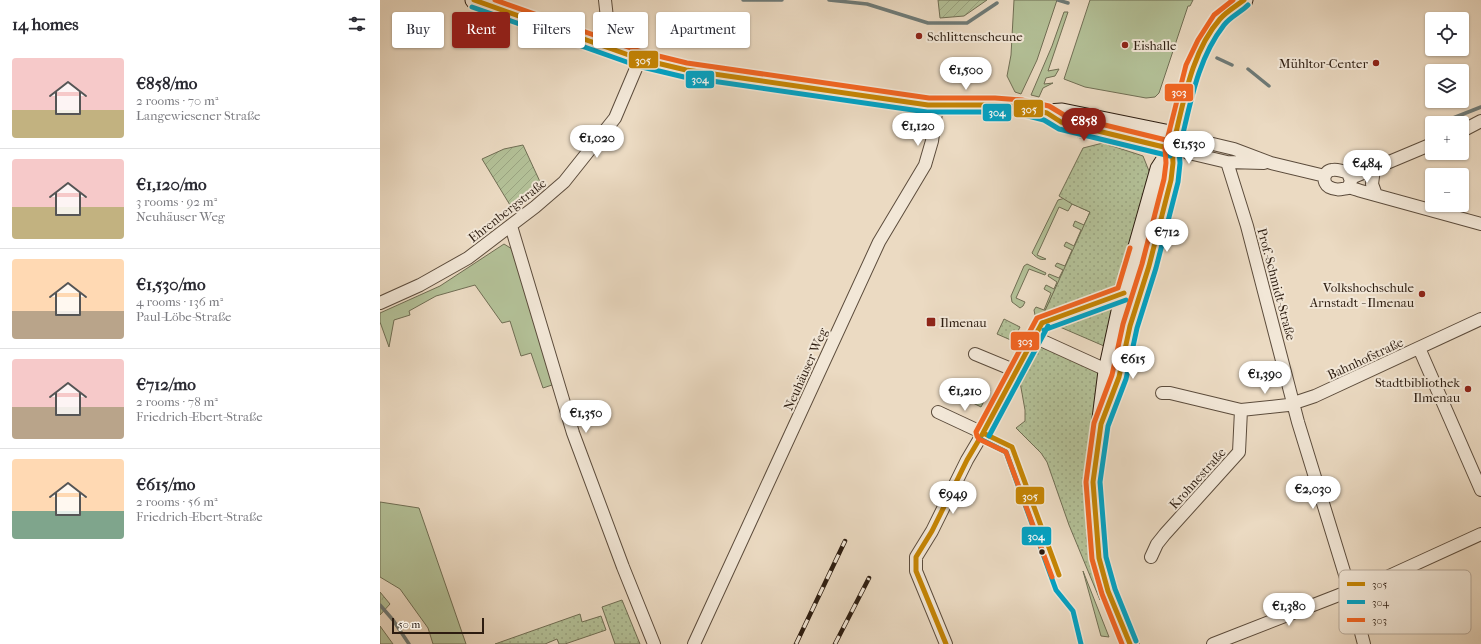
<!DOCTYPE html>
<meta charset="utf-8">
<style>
body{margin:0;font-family:"IM FELL French Canon",serif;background:#f2f2f3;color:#2b2b33;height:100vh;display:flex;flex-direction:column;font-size:15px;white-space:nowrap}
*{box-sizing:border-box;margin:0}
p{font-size:13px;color:#7c7c81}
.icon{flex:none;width:22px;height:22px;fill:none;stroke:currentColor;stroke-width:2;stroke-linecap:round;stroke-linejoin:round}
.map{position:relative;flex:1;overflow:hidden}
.panel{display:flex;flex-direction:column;background:#fff;width:380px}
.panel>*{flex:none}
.top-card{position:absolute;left:12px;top:12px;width:380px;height:36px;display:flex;gap:8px}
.controls{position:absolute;left:1045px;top:12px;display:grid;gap:8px}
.controls a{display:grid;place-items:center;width:44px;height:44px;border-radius:4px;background:#fff;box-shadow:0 1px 3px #0004;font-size:20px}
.scale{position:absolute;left:12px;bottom:10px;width:92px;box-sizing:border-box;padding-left:4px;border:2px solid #2c1c10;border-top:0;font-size:11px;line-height:14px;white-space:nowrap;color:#2c1c10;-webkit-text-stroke:3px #f2e7d7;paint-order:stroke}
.price{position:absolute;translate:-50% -34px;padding:0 9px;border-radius:14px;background:#fff;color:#222;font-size:13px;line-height:26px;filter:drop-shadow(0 1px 2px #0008)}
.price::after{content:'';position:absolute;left:50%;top:24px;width:12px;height:9px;margin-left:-6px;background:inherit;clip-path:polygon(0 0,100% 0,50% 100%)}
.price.selected{background:#8f2418;color:#fff}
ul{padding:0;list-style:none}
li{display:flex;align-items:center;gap:12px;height:100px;padding:0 12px}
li+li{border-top:1px solid #e1e1e2}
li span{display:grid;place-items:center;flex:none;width:112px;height:80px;border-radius:4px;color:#555}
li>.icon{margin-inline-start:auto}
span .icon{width:48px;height:48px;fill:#fffc;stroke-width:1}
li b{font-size:17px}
h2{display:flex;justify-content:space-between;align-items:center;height:48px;padding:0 12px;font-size:17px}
.tag{padding:0 14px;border-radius:4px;background:#fff;box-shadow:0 1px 3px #0004;font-size:14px;line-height:36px}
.tag.selected{background:#8f2418;color:#fff}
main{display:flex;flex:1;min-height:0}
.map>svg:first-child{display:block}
.grass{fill:#b3c097;stroke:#706e54}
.forest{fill:url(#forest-crowns);stroke:#706e54}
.park{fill:url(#park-dots);stroke:#706e54}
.garden{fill:url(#garden-furrows);stroke:#706e54}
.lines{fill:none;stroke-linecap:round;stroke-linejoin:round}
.stream{stroke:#6e7a77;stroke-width:3.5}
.minor-casing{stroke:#5c4c3c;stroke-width:14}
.secondary-casing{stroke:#2c1c10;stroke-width:19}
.minor{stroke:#f2e7d7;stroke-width:12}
.secondary{stroke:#f2e7d7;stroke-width:17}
.rail-casing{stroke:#2c1c10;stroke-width:4.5}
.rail{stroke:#f2e7d7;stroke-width:3;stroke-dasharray:9;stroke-linecap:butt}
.bus-1-casing{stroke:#f2e7d7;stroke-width:8}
.bus-2-casing{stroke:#f2e7d7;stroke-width:8}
.bus-3-casing{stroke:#f2e7d7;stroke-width:8}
.bus-1{stroke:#c48404;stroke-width:5}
.bus-2{stroke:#02a2c4;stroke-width:5}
.bus-3{stroke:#f26522;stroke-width:5}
.poi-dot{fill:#8f2418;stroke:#f2e7d7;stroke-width:1.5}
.bus-dot{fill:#2c1c10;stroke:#f2e7d7;stroke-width:1.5}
.labels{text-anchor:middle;stroke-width:4;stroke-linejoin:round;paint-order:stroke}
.poi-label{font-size:13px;fill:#2c1c10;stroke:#f2e7d7;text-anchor:start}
.street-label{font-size:13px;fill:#2c1c10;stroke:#f2e7d7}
.key{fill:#f2e7d7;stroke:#b7aa9b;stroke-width:1}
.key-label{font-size:11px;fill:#2c1c10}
.line-badge{stroke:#f2e7d7;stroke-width:1.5}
.badge-label{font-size:11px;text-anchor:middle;font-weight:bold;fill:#fff}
</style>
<main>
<section class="panel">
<h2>14 homes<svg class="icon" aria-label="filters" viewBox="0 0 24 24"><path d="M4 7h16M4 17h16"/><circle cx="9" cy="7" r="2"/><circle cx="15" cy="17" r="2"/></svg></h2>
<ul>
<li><span style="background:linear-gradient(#f6c9c9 65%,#c2b280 0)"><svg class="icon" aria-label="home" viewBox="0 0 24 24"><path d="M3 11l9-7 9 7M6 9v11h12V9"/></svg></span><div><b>€858/mo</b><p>2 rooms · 70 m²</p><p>Langewiesener Straße</p></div></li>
<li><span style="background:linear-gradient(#f6c9c9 60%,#c2b280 0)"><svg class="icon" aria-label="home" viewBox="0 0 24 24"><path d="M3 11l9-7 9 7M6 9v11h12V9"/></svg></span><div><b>€1,120/mo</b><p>3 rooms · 92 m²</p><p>Neuhäuser Weg</p></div></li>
<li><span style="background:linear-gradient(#ffd9b3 65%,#b9a48a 0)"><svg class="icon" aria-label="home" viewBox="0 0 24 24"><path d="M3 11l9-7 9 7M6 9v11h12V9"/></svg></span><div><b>€1,530/mo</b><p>4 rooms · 136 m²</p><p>Paul-Löbe-Straße</p></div></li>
<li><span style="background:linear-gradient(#f6c9c9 60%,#b9a48a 0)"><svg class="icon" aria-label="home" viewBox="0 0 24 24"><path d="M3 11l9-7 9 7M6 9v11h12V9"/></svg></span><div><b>€712/mo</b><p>2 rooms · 78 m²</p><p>Friedrich-Ebert-Straße</p></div></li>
<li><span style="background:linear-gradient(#ffd9b3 65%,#7fa58c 0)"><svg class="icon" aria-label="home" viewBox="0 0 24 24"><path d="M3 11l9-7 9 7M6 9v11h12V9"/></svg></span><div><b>€615/mo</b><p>2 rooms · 56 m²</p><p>Friedrich-Ebert-Straße</p></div></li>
</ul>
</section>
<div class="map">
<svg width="1101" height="644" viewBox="0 0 1101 644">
<defs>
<pattern id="forest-crowns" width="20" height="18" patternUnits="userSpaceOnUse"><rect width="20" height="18" fill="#b3c097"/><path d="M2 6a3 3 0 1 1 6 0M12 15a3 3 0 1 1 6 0" fill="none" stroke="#9aa481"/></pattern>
<pattern id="park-dots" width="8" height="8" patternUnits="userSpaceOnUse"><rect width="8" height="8" fill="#b3c097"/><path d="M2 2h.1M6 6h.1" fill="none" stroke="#9aa481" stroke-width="1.8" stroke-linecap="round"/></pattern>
<pattern id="garden-furrows" width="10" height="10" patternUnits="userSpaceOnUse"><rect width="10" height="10" fill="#b3c097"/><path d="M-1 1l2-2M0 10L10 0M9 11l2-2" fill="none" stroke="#9aa481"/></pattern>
</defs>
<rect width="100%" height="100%" fill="#ebdac2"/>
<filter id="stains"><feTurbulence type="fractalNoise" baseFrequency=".005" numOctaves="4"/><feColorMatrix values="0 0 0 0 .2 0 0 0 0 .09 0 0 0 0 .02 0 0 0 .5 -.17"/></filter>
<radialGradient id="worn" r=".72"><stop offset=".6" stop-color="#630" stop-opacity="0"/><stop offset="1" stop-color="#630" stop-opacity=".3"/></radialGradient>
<!-- grass -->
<path class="grass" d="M634,0H677L657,60L641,94L635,92L627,76L631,55Z
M710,0H813L810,6H808L779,93L775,97L766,98L705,87L684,79Z
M684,12H688L668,71L679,69L675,76L666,78L664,84L673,83L663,88L659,97L651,95L672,46Z
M663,122L720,137L700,138Z
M726,183L664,313C661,316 659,317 655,315L654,310L656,307L664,310L671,293L664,289L666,285L674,289L677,282L668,276L669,274L679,278L683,270L675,266L677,263L685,266L692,250L684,246L686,242L694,246L701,230L693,226L695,221L704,225L710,212L699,207Z
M703,193L697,206L692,204L688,211L679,207L657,255L666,259C660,261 656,257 652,253L678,200Z
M124,244L132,249L178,383L163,388L151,353L141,356L130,321L122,323L95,285L56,296L29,311L30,315L14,320L9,347L0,322V313L60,286Z
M647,264L666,273L665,275L649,269L636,298L645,302L643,306L640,308L632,302L631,296L644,266Z
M0,502L39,508L86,644H53L48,628L20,589L0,577Z
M703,571L729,637L721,636Z
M0,626L13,644H0Z"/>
<!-- forest -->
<path class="forest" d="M0,592L10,604L0,615Z"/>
<!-- park -->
<path class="park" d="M723,143L763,156L771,176L755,234L732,293L664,319V313L710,212L692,204L679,196L703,148Z
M732,305L736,310L724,346L673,324Z
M624,319L640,327L633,341L617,334Z
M657,345L719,370L705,482L707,541L720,600L689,525L667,462L661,453L636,428L645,421V410L640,382Z
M594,382L610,390L601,407L585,399Z
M242,600L260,644H235L222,607Z
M200,614L202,622L221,616L226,630L185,644H179L177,639L165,644H115Z"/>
<!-- garden -->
<path class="garden" d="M558,0H607L584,16L560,18Z
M143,145L162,186L133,210L102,159L124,149Z"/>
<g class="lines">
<!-- stream -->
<path class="stream" d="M363,0H402
M449,0L487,4L548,23H587L617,3
M678,0L688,3
M837,58L852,65
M868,69L889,86
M1068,120L1101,107
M0,605L13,620L29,644"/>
<defs>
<path id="minor" d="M221,46L228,27L225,0
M1082,131L1101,121
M795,135L854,149L891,163L945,176
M792,149L847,162L884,163
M847,162L867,226L918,422L970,591L984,644
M994,169L992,184L996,195
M971,178L1052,144
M968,188L971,181L968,173C963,171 957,169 952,170C943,171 942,183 949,187C957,191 961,189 968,188C971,187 977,190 981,191L1101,224
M131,226L193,433L243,567L274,644
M0,303L40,285L88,258L155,207L184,182L235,118L260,59
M654,337L720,367
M1039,348L1101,490
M595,354L636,371
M782,393H790L861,410L908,405L935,396L1101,319
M558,412L603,433
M771,557L777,544L785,534L859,452L861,410
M314,644L499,242L545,165L552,141L557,106
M566,644L536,571V557L552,531L587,460L603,433L662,323
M833,644L959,595L985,587L1101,534"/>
<path id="secondary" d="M94,0L260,59L306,70L548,105L628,106L667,113L682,112L795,135
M695,125L792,149
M730,399L739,377L750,326L769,266L791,180L793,163L792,149L813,67L824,43L840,19L864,0
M750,644L728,591L719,558L713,482L727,371L744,293L779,169L792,149"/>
</defs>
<!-- minor casing -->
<use href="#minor" class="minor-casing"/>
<!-- secondary casing -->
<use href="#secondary" class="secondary-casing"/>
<!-- minor -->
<use href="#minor" class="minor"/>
<!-- secondary -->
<use href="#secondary" class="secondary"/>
<defs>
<path id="rail" d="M416,644L465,541
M455,644L489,578"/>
</defs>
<!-- rail casing -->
<use href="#rail" class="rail-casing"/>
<!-- rail -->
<use href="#rail" class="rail"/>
<defs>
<path id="bus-1" d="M94,0L260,59L306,70L548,105H615L641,107L667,113L681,122L792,149
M662,323L744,293
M603,433L632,447L679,575
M566,644L536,571V557L552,531L587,460L603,433L662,323
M750,644L728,591L719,558L713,482L721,424L739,377L750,326L769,266L791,180L793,163L792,149C803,107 810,53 840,19C846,12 856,6 864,0"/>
<path id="bus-2" d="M92,7L258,66L304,77L547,112H615L640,114L664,120L679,129L790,156
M664,330L746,300
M609,436L668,326
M600,439L626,452L676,590L693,611L701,644
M756,641L735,589L726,557L720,482L728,426L746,379L757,328L776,268L798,182L800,163L799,150C810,107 816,61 844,25C850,17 861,12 868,5"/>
<path id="bus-3" d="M115,0L262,52L307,63L549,98H615L642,100L669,106L684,115L794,142
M672,577L626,452L599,439L597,436L596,432L657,318L738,288L750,248
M742,644L722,594L712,559L706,482L714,423L732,375L743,324L762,264L784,179L786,163L785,148L806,65L818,40L834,15L853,0"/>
</defs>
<!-- bus-1 casing -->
<use href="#bus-1" class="bus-1-casing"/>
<!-- bus-2 casing -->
<use href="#bus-2" class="bus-2-casing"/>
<!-- bus-3 casing -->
<use href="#bus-3" class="bus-3-casing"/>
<!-- bus-1 -->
<use href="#bus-1" class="bus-1"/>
<!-- bus-2 -->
<use href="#bus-2" class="bus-2"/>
<!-- bus-3 -->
<use href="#bus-3" class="bus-3"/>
</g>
<!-- markers -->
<g class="poi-dot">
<circle cx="539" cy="36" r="4"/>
<circle cx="745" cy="45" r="4"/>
<circle cx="996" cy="63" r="4"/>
<circle cx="1042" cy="294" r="4"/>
<rect x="546" y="317" width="10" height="10" rx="2"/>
<circle cx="1088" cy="389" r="4"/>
</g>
<circle class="bus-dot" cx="662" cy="552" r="3.5"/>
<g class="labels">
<!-- poi labels -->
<g class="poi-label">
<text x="547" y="41">Schlittenscheune</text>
<text x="753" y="50">Eishalle</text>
<text x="988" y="68" text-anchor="end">Mühltor-Center</text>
<text x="1034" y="292" text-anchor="end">Volkshochschule<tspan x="1034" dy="15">Arnstadt - Ilmenau</tspan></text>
<text x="560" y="327">Ilmenau</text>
<text x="1080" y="387" text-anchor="end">Stadtbibliothek<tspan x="1080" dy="15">Ilmenau</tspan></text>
</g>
<!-- street labels -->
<g class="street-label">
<text transform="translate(127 210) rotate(-38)" y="5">Ehrenbergstraße</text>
<text transform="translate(897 284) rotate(75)" y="5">Prof.-Schmidt-Straße</text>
<text transform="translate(985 358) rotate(-25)" y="5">Bahnhofstraße</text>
<text transform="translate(425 369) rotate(-66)" y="5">Neuhäuser Weg</text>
<text transform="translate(817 478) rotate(-48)" y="5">Krohnestraße</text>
</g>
</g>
<!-- legend -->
<rect x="959" y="570" width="132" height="64" rx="6" class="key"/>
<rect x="967" y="582" width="18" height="4" fill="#c48404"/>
<rect x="967" y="600" width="18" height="4" fill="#02a2c4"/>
<rect x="967" y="618" width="18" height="4" fill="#f26522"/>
<g class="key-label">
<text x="992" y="588">305</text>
<text x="992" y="606">304</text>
<text x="992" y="624">303</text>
</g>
<g class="line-badge">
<rect x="248" y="50" width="31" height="19" rx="4" fill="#c48404"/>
<rect x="305" y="70" width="30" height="19" rx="4" fill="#02a2c4"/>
<rect x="784" y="83" width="30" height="19" rx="4" fill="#f26522"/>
<rect x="633" y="99" width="31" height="19" rx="4" fill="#c48404"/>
<rect x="602" y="103" width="30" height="19" rx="4" fill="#02a2c4"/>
<rect x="630" y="331" width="30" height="20" rx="4" fill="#f26522"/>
<rect x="635" y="486" width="30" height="19" rx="4" fill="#c48404"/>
<rect x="641" y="526" width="31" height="20" rx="4" fill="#02a2c4"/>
</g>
<g class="badge-label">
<text x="263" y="64">305</text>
<text x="320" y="83">304</text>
<text x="799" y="96">303</text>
<text x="649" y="113">305</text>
<text x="617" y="116">304</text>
<text x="645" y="345">303</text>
<text x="650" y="500">305</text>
<text x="656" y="540">304</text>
</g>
<rect width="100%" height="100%" filter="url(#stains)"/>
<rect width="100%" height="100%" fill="url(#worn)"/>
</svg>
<div class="controls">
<a><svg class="icon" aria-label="locate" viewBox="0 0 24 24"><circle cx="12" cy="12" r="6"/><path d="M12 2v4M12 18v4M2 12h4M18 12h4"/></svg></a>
<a><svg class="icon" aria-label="layers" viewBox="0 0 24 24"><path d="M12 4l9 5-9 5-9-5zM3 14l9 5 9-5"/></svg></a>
<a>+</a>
<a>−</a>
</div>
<div class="scale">50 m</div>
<b class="price" style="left:586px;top:91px">€1,500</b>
<b class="price selected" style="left:704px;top:142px">€858</b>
<b class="price" style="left:538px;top:147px">€1,120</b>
<b class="price" style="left:217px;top:159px">€1,020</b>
<b class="price" style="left:809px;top:165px">€1,530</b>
<b class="price" style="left:987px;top:184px">€484</b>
<b class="price" style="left:787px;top:253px">€712</b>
<b class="price" style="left:753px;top:380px">€615</b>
<b class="price" style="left:885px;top:395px">€1,390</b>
<b class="price" style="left:585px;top:412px">€1,210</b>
<b class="price" style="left:206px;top:434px">€1,350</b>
<b class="price" style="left:933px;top:510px">€2,030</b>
<b class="price" style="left:573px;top:515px">€949</b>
<b class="price" style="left:909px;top:627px">€1,380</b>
<div class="top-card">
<a class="tag">Buy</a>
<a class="tag selected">Rent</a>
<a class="tag">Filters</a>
<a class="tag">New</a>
<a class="tag">Apartment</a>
</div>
</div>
</main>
